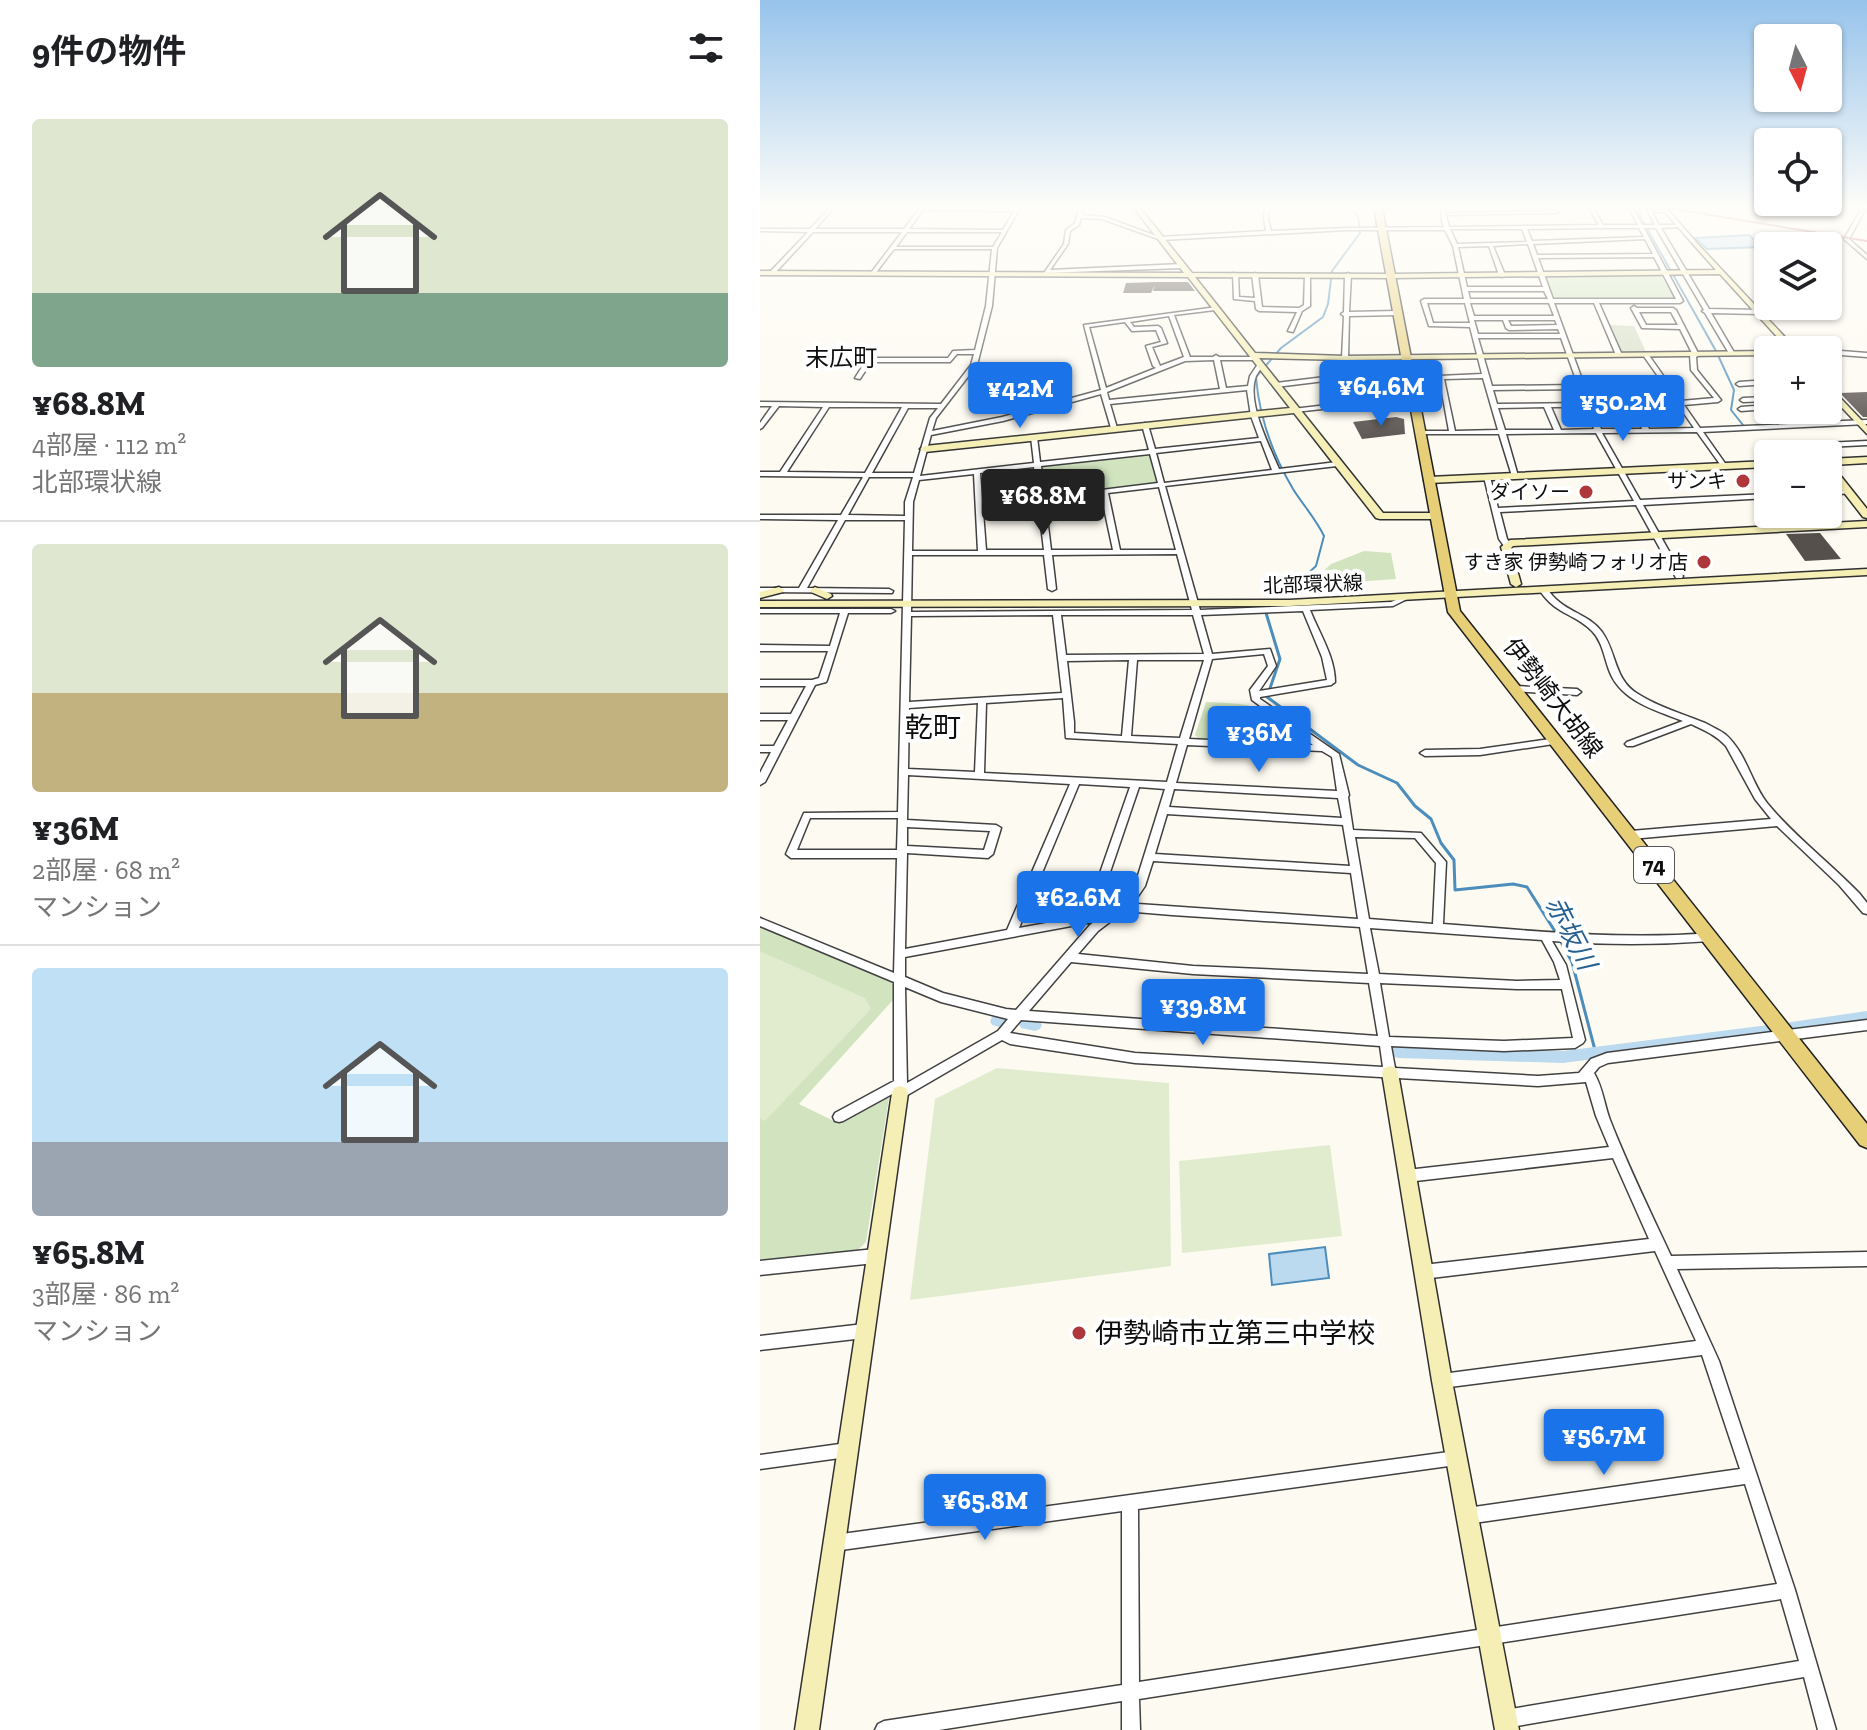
<!DOCTYPE html>
<html lang="ja">
<meta charset="utf-8">
<style>
body{margin:0;font-family:"Zilla Slab","Noto Sans JP",serif;background:#f6f6f6;color:#202124;height:100vh;display:flex;flex-direction:column;font-size:30px;white-space:nowrap}
*{box-sizing:border-box;margin:0}
p{font-size:26px;color:#757577}
.icon{flex:none;width:44px;height:44px;fill:none;stroke:currentColor;stroke-width:2;stroke-linecap:round;stroke-linejoin:round}
.map{position:relative;flex:1;overflow:hidden}
.side{display:flex;flex-direction:column;background:#fff;width:760px}
.side>*{flex:none}
.needle{width:52px;rotate:174deg}
.buttons{position:absolute;left:994px;top:24px;display:grid;gap:16px}
.buttons a{display:grid;place-items:center;width:88px;height:88px;border-radius:8px;background:#fff;box-shadow:0 2px 6px #0004;font-size:40px}
.price{position:absolute;translate:-50% -68px;padding:0 18px;border-radius:8px;background:#1a73e8;color:#fff;font-size:26px;line-height:52px;filter:drop-shadow(0 2px 4px #0008)}
.price::after{content:'';position:absolute;left:50%;top:48px;width:24px;height:18px;margin-left:-12px;background:inherit;clip-path:polygon(0 0,100% 0,50% 100%)}
.price.selected{background:#222;color:#fff}
ul{padding:0;list-style:none}
li{display:grid;align-content:center;gap:16px;height:424px;padding:0 32px}
li+li{border-top:2px solid #e0e0e0}
li span{display:grid;place-items:center;height:248px;border-radius:8px;color:#555}
li>.icon{margin-inline-start:auto}
span .icon{width:144px;height:144px;fill:#fffc;stroke-width:1}
li b{font-size:34px}
h2{display:flex;justify-content:space-between;align-items:center;height:96px;padding:0 32px;font-size:34px}
main{display:flex;flex:1;min-height:0}
.map>svg:first-child{display:block}
.green{fill:#d1e4bf}
.cemetery{fill:#d4ddc4}
.pitch{fill:#e1eccf}
.water{fill:#bcdaef;stroke:#4c8dbc;stroke-width:2}
.lines{fill:none;stroke-linecap:round;stroke-linejoin:round}
.stream-far1{stroke:#4c8dbc;stroke-width:2}
.stream{stroke:#4c8dbc;stroke-width:3}
.canal{fill:#bcdaef;fill-rule:evenodd}
.building{fill:#56504c}
.street-casing{stroke:#414141;stroke-width:3}
.secondary-casing{stroke:#303030;stroke-width:3}
.primary-casing{stroke:#1f1f1f;stroke-width:3}
.street{fill:#fff;fill-rule:evenodd}
.secondary{fill:#f5efb5;fill-rule:evenodd}
.primary{fill:#e7cf77;fill-rule:evenodd}
.rail{stroke:#ad373a;stroke-width:2}
.poi-dot{fill:#ad373a;stroke:#fff;stroke-width:3}
.labels{text-anchor:middle;stroke-width:8;stroke-linejoin:round;paint-order:stroke}
.far-poi-label{font-size:20px;fill:#0e0e0e;stroke:#fff;text-anchor:end}
.far-street-label{font-size:20px;fill:#0e0e0e;stroke:#fff}
.shield{fill:#fff;stroke:#565656;stroke-width:2}
.shield-label{font-size:22px;font-weight:bold;fill:#0e0e0e}
.far-quarter-label{font-size:24px;fill:#0e0e0e;stroke:#fff}
.street-label{font-size:24px;fill:#0e0e0e;stroke:#fff}
.water-label{font-size:26px;font-style:italic;fill:#276091;stroke:#fff}
.quarter-label{font-size:28px;fill:#0e0e0e;stroke:#fff}
.near-poi-label{font-size:28px;fill:#0e0e0e;stroke:#fff;text-anchor:start}
</style>
<main>
<section class="side">
<h2>9件の物件<svg class="icon" aria-label="filters" viewBox="0 0 24 24"><path d="M4 7h16M4 17h16"/><circle cx="9" cy="7" r="2"/><circle cx="15" cy="17" r="2"/></svg></h2>
<ul>
<li><span style="background:linear-gradient(#dfe7d0 70%,#7fa58c 0)"><svg class="icon" aria-label="home" viewBox="0 0 24 24"><path d="M3 11l9-7 9 7M6 9v11h12V9"/></svg></span><div><b>¥68.8M</b><p>4部屋 · 112 m²</p><p>北部環状線</p></div></li>
<li><span style="background:linear-gradient(#dfe7d0 60%,#c2b280 0)"><svg class="icon" aria-label="home" viewBox="0 0 24 24"><path d="M3 11l9-7 9 7M6 9v11h12V9"/></svg></span><div><b>¥36M</b><p>2部屋 · 68 m²</p><p>マンション</p></div></li>
<li><span style="background:linear-gradient(#bfe0f5 70%,#9aa5b1 0)"><svg class="icon" aria-label="home" viewBox="0 0 24 24"><path d="M3 11l9-7 9 7M6 9v11h12V9"/></svg></span><div><b>¥65.8M</b><p>3部屋 · 86 m²</p><p>マンション</p></div></li>
</ul>
</section>
<div class="map">
<svg width="1107" height="1730" viewBox="0 0 1107 1730">
<rect width="100%" height="100%" fill="#fdfbf1"/>
<!-- green -->
<path class="green" d="M901,276L915,299L796,300L785,278Z
M386,454L389,455L397,482L393,484L286,496L282,467L285,465Z
M604,551L631,553L636,579L554,585L552,582L571,564Z
M446,702C497,704 506,705 545,740L544,744L438,738L435,735Z
M0,925L133,978V1000L39,1104L78,1123L125,1096L129,1098L106,1242L98,1250L0,1262Z"/>
<!-- cemetery -->
<path class="cemetery" d="M850,325L874,326L887,354L862,353Z"/>
<!-- pitch -->
<path class="pitch" d="M0,951L105,998L111,1009L5,1121L0,1118Z
M237,1068L409,1083L411,1266L150,1300L175,1099Z
M570,1145L582,1236L422,1253L419,1161Z"/>
<!-- water -->
<path class="water" d="M989,235L1002,247L947,249L935,238Z
M565,1247L569,1278L512,1285L509,1254Z"/>
<g class="lines">
<!-- stream-far1 -->
<path class="stream-far1" d="M880,208V216L956,351L974,390L971,410L983,425
M535,585L556,566L564,536C556,519 543,505 533,489C513,455 499,416 496,377L521,348L563,317L568,304L572,271L600,233L598,216L590,208"/>
<!-- stream -->
<path class="stream" d="M506,613L520,659L507,697L598,765L637,783L655,806L671,819L681,843L694,860L695,890L753,884L767,887L796,933
M800,940L812,962L836,1054"/>
<!-- canal -->
<path class="canal" d="M1107,1011V1023L1031,1034L1026,1032L1024,1028L1026,1024L1031,1022Z
M237,1015L248,1018L250,1022L248,1026L243,1028L232,1025L230,1021L232,1017Z
M266,1018L280,1021L282,1025L280,1029L275,1031L261,1028L259,1024L261,1020Z
M1016,1024L1021,1026L1023,1030L1021,1034L1016,1036L803,1063L638,1058L633,1056L631,1052L633,1048L638,1046L803,1051Z"/>
</g>
<!-- building -->
<path class="building" d="M396,282H428L435,291H393L395,285L391,293H363L366,283Z
M1107,392V417H1103L1080,393Z
M636,417L644,419L645,434L602,439L593,422Z
M1060,533L1081,559L1045,561L1026,534Z"/>
<g class="lines">
<defs>
<path id="street" d="M70,208H74L55,229H144L160,208H260L237,248L232,306L217,365L176,418L172,431L242,417L341,390L324,325L457,307L458,308L455,310L414,315L430,357H453L456,355L459,357H497L498,358L495,360H460L466,388L488,386L490,376L498,364L503,365C501,369 498,372 496,376C486,402 509,445 519,469L577,462L580,464L577,466L405,486L440,610L631,602L645,596L649,598L633,606L550,610C559,633 575,657 575,682L571,685L500,697V699L579,754L589,795L588,797L593,830L661,833L686,862L683,924C773,931 861,940 950,933L954,934L955,937L954,940L950,941C897,945 845,945 792,941L806,965L825,1040L823,1043L815,1048L744,1051L631,1046L635,1068L778,1076L819,1073L831,1059L847,1053L1107,1020V1030L848,1063L839,1067L834,1073C843,1088 844,1104 850,1120C868,1166 890,1211 911,1256L1107,1252V1266L917,1269L959,1361L1035,1590L1076,1730H1058L1044,1677L745,1728L739,1725L736,1719L739,1713L745,1710L1039,1661L1021,1599L379,1699L380,1730H362V1701L179,1730H115L118,1724L124,1721L362,1685V1511L74,1551L68,1549L66,1543L68,1537L74,1535L696,1451L701,1453L703,1458L701,1463L696,1465L378,1509L379,1682L1017,1584L985,1484L707,1524L702,1521L699,1516L702,1511L707,1508L980,1469L942,1355L682,1388L677,1386L675,1381L677,1376L682,1374L936,1341L895,1251L663,1279L658,1277L656,1272L658,1267L663,1265L889,1239L853,1158L647,1182L643,1180L641,1176L643,1172L647,1170L849,1147L836,1116L826,1082L778,1086L375,1063L250,1044L242,1040L144,1097L140,1098L136,1097L134,1093L83,1121L79,1122L75,1121L73,1117L75,1113L134,1081V982L0,926V918L134,973L137,858H31L26,854L44,813L138,812L145,520H85L47,588L129,589L133,591L132,593L0,592V588H39L78,520L0,519V515H81L103,477L0,476V472H20L63,407L19,406L2,428L0,429V423L12,406H0V402L181,404L211,365L214,354H197L190,362H111L100,379L95,378L107,359L109,358H188L193,351L215,350L226,306L232,249H134L114,275L111,273L142,232H53L14,274H10V272L48,232L0,231V229H50ZM163,210L254,211L243,230L149,229ZM147,232H242L233,247H136ZM409,316L424,357L400,366L392,347L407,343L401,328L398,326L374,327L370,322ZM365,322L372,331L396,330L401,342L386,346L393,366L396,368L346,388L329,327ZM454,360L460,389L349,400L347,392L425,361ZM487,390L491,416L499,438L395,449L388,425L385,423L382,425L389,450L280,462L277,437L274,435L271,437L274,463L160,476L171,435L243,421L341,394L351,428L354,430L357,428L350,404ZM69,407H142L105,473L27,472ZM148,408H178L170,418L154,473H112ZM501,441L512,470L404,483L396,453ZM390,454L398,483L285,497L281,466ZM274,467L284,550H226L220,473ZM214,474L218,551H152L153,502L159,480ZM109,477H153L145,502V516L88,515ZM399,487L416,550H360L348,493ZM341,494L353,550H291L285,501ZM417,554L432,610L151,612L152,555H284L288,589L292,591L296,589L292,555ZM543,611L562,657L567,680L499,691L516,666L510,649L452,654L441,615ZM293,615L302,693L149,702L151,616ZM301,615H433L444,654L306,655ZM504,654L508,666L490,690L492,700L553,745L429,739L452,659ZM369,660L362,736L314,733V722L307,661ZM377,660H444L420,738L371,736ZM303,698L306,738L418,744L407,782L224,773L226,703ZM218,703L215,772L148,769L149,708ZM427,745L562,751L572,757L577,791L416,783ZM148,775L310,784L247,930L145,949L147,853L228,858L233,854L241,828L236,825L147,820ZM319,784L370,787L325,916L259,928ZM379,787L405,789L375,885L363,900L330,925L256,1010L246,1009L183,993L145,977V957L333,922ZM414,789L578,798L582,818L409,807ZM407,814L583,825L590,866L395,854ZM50,818H138L137,850H37ZM147,827L230,831L224,850L147,846ZM595,837L655,838L676,863L673,924L609,919ZM393,861L591,873L598,919L378,904L374,902L385,886ZM368,908L376,912L412,915L600,927L608,974L433,966L318,954L338,931ZM610,928L782,940L794,962L800,980L757,981L619,974ZM311,962L433,974L609,983L618,1036L269,1011ZM620,983L757,989H802L813,1038L744,1041L629,1037ZM145,987L181,1002L248,1019L238,1031L147,1083ZM261,1020L620,1046L623,1067L375,1053L250,1033Z
M319,208H323L322,215L345,217L399,237L506,231L504,218L505,208H509L508,218L511,231L587,228L684,227L682,222L681,208H685L686,213L796,211L798,212L796,213L686,215L689,227L839,225L829,208H833L843,225H878L869,208H873L882,225H895L886,208L909,211L936,242L932,243L918,227L901,228L949,309L999,310L1002,312L999,314L951,313L975,354L970,355L945,313L942,311L944,310L896,228H884L923,301L920,303H839L862,355L861,356L856,355L834,303H794L827,393L909,392L883,355L886,353L888,354L921,401L954,398L931,370L930,355L932,353L920,329L882,328L871,308L874,306L877,308H913L916,310L939,355L936,357L937,370L961,400L958,402L924,405L940,428L1052,423L1042,410H1048L1059,422L1107,420V424L943,432L967,466L964,468L962,467L937,432L842,433L880,500L1008,494V498L883,505L923,576L922,578H916L915,576L876,505L740,512L747,539L751,544L750,546H744L739,539L724,477L725,476L730,477L738,508L874,501L836,433L746,434L758,476L755,478L752,476L739,434H657V432L659,431H689L679,376L722,374L710,327L669,326L661,301L664,299H704L693,246L685,230H587L401,240L342,219L321,218L319,225L310,231L308,244L290,270L422,264L425,266L422,268L284,273L304,244L306,230L315,223ZM891,211L906,213L916,225H899ZM841,228H879L884,237L772,241L767,229ZM690,229H762L767,242L697,244ZM885,239L893,254L777,255L773,244ZM768,244L783,287H707L698,247L729,246L739,275L742,277L745,275L733,246ZM894,257L916,299H793L778,258ZM708,291H784L788,299H710ZM667,303H705L710,323H673ZM710,303H789L794,316H714ZM879,312H911L918,325H886ZM714,320H743L746,328L749,330L798,329L800,334H718ZM748,320H795L797,325L751,326ZM718,338H801L818,385L732,386ZM723,378L738,430L695,431L684,379ZM820,389L825,403L737,404L733,390ZM868,396L882,429H841L829,397ZM874,396H912L934,428L889,429ZM784,407L794,430H745L738,408ZM791,407H826L834,429L801,430Z
M1102,208H1106L1089,239L1107,255V259L1084,239Z
M473,273L478,274L479,297L495,298L492,275L495,273L498,275L502,307L539,308L544,305L545,275L550,274V306L542,311L533,332L528,331L537,312L499,311L496,309L495,301L474,299Z
M588,273L591,275L589,312L637,311L640,313L637,315L589,316L588,358L585,360L582,358L584,316L581,314L584,312L585,275Z
M1068,350L1107,353V357L1068,354Z
M589,374L620,378L624,398L652,395L655,397L652,399L535,412L532,410L533,409L618,399L615,381L589,378L516,387L513,385L516,383Z
M1008,380V384L979,386L976,384L979,382Z
M1008,397V401L983,402L980,400L983,398Z
M1008,405V409L981,411L978,409L981,407Z
M1107,441V445L1026,449V454H1020L1019,447L1022,445Z
M1089,490L1092,492L1091,493L1068,495V491Z
M780,587H786C802,613 826,611 842,632C857,653 854,680 878,694C898,707 923,714 945,723C952,727 960,730 966,735C986,753 991,782 1007,803C1034,836 1069,862 1099,893L1107,903V914L1103,913L1079,885L1017,826L871,839L868,837L866,835L868,833L871,831L1011,819L995,799L966,746C956,735 944,730 931,724L873,746H867L865,744L867,742L923,721C895,710 860,701 849,670C844,656 842,641 832,631C814,613 794,614 779,589Z
M0,609H131L135,611L131,613H88L67,680L66,682L55,685L5,782L0,785V773L11,752H0V746H14L28,720H0V714H31L46,686H0V680H52L59,678L68,651H0V645L70,646L80,613H0Z
M755,686L817,689L821,692L817,695L752,691L751,689Z
M797,738L800,739L801,741L800,743L720,755L665,756L660,753L665,750L720,749Z
M115,1249L120,1251L122,1256L120,1261L115,1263L0,1275V1261Z
M104,1324L109,1326L111,1331L109,1336L104,1338L0,1350V1336Z
M87,1443L92,1445L94,1450L92,1455L87,1457L0,1469V1455Z"/>
<path id="secondary" d="M374,208H380L432,273L632,274L956,270L932,243L934,240L1037,350H1029L960,274L632,278L435,277L495,353L585,356L1008,351V355L585,360L499,358L623,513H674L679,516L674,519H620L616,518L534,413L165,452L160,449L165,446L530,408L428,277L0,275V271L424,273Z
M1068,385L1107,426V434L1068,393Z
M1107,457V463L1072,465L1107,509V518L1103,517L1068,472V459Z
M1008,461V467L669,483L664,480L669,477Z
M1107,521V527L753,546L751,548L761,584L756,587L751,584L741,547L750,540Z
M1107,569V575L529,606L0,607V601L529,600Z
M19,587L24,590L23,592L0,598V592Z
M55,587L71,594L72,596L67,599L51,592L50,590Z
M630,1066L636,1068L638,1073L692,1381L759,1730H735L672,1381L622,1073L624,1068Z
M140,1086L146,1088L148,1093L59,1730H35L132,1093L134,1088Z"/>
<path id="primary" d="M614,208H622L700,611L1107,1124V1148L1100,1145L688,612Z"/>
</defs>
<!-- street casing -->
<use href="#street" class="street-casing"/>
<!-- secondary casing -->
<use href="#secondary" class="secondary-casing"/>
<!-- primary casing -->
<use href="#primary" class="primary-casing"/>
<!-- street -->
<use href="#street" class="street"/>
<!-- secondary -->
<use href="#secondary" class="secondary"/>
<!-- primary -->
<use href="#primary" class="primary"/>
<!-- rail -->
<path class="rail" d="M908,208L1107,241"/>
</g>
<!-- sky -->
<linearGradient id="sky" x2="0" y2="1"><stop stop-color="#96c3eb"/><stop offset="0.46" stop-color="#fefdf9"/><stop offset="1" stop-color="#fefdf9" stop-opacity="0"/></linearGradient>
<rect width="1107" height="450" fill="url(#sky)"/>
<!-- markers -->
<g class="poi-dot">
<circle cx="983" cy="481" r="8"/>
<circle cx="826" cy="492" r="8"/>
<circle cx="944" cy="562" r="8"/>
<circle cx="319" cy="1333" r="8"/>
</g>
<g class="labels">
<!-- far-poi labels -->
<g class="far-poi-label">
<text x="967" y="488">サンキ</text>
<text x="810" y="499">ダイソー</text>
<text x="928" y="569">すき家 伊勢崎フォリオ店</text>
</g>
<!-- far-street labels -->
<g class="far-street-label">
<text transform="translate(553 584) rotate(-2)" y="7">北部環状線</text>
</g>
<!-- shield labels -->
<rect class="shield" x="874" y="847" width="40" height="36" rx="6"/>
<g class="shield-label">
<text x="894" y="873">74</text>
</g>
<!-- far-quarter labels -->
<g class="far-quarter-label">
<text x="81" y="366">末広町</text>
</g>
<!-- street labels -->
<g class="street-label">
<text transform="translate(793 698) rotate(52)" y="8">伊勢崎大胡線</text>
</g>
<!-- water labels -->
<g class="water-label">
<text transform="translate(811 933) rotate(63)" y="9">赤坂川</text>
</g>
<!-- quarter labels -->
<g class="quarter-label">
<text x="173" y="737">乾町</text>
</g>
<!-- near-poi labels -->
<g class="near-poi-label">
<text x="335" y="1343">伊勢崎市立第三中学校</text>
</g>
</g>
</svg>
<div class="buttons">
<a><svg class="needle" viewBox="-14 -14 28 28"><path d="M0-13l5 13h-10z" fill="#e53935"/><path d="M0 13l5-13h-10z" fill="#757577"/></svg></a>
<a><svg class="icon" aria-label="locate" viewBox="0 0 24 24"><circle cx="12" cy="12" r="6"/><path d="M12 2v4M12 18v4M2 12h4M18 12h4"/></svg></a>
<a><svg class="icon" aria-label="layers" viewBox="0 0 24 24"><path d="M12 4l9 5-9 5-9-5zM3 14l9 5 9-5"/></svg></a>
<a>+</a>
<a>−</a>
</div>
<b class="price" style="left:621px;top:428px">¥64.6M</b>
<b class="price" style="left:260px;top:430px">¥42M</b>
<b class="price" style="left:863px;top:443px">¥50.2M</b>
<b class="price selected" style="left:283px;top:537px">¥68.8M</b>
<b class="price" style="left:499px;top:774px">¥36M</b>
<b class="price" style="left:318px;top:939px">¥62.6M</b>
<b class="price" style="left:443px;top:1047px">¥39.8M</b>
<b class="price" style="left:844px;top:1477px">¥56.7M</b>
<b class="price" style="left:225px;top:1542px">¥65.8M</b>
</div>
</main>
